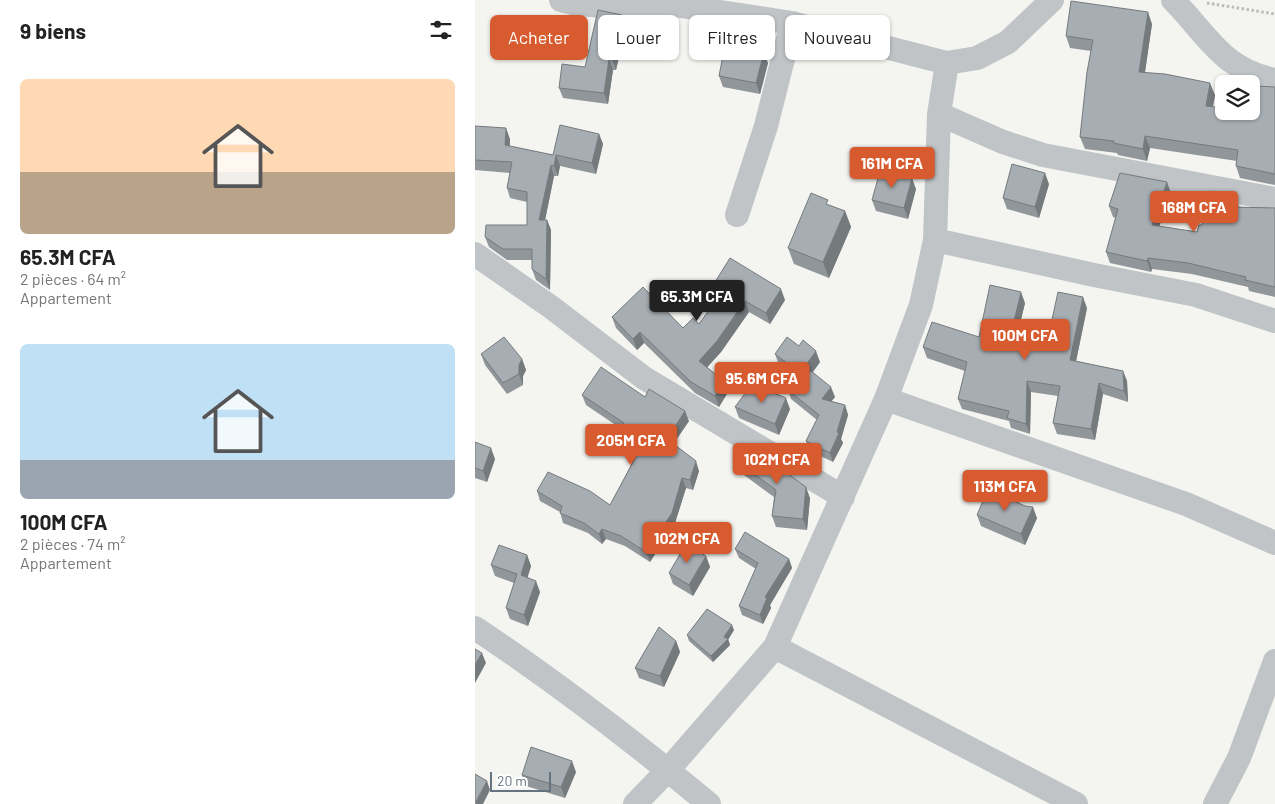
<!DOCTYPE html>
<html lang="fr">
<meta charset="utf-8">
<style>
body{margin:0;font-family:Barlow,sans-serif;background:#f2f2f2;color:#222;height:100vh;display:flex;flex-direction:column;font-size:19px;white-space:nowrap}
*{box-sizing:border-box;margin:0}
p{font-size:16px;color:#767676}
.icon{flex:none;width:28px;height:28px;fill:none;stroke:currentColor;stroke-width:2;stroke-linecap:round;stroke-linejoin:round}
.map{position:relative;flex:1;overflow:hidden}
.side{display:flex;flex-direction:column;background:#fff;width:475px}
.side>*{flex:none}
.hud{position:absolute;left:15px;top:15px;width:475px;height:45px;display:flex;gap:10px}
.fabs{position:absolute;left:740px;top:75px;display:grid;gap:10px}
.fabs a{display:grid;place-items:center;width:45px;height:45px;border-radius:8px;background:#fff;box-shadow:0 1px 4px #0004;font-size:25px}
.scale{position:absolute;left:15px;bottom:12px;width:61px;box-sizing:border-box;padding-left:5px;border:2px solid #657380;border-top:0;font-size:14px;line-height:18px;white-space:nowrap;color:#657380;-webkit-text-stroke:4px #fff;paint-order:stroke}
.price{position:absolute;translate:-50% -42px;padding:0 11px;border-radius:5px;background:#d75b2e;color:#fff;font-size:16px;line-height:32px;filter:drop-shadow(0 1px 2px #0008)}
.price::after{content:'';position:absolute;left:50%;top:30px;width:15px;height:11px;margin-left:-8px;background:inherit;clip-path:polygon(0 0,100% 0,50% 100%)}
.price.active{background:#222;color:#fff}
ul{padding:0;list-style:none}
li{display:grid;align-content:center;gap:10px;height:265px;padding:0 20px}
li span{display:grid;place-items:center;height:155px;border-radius:8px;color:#555}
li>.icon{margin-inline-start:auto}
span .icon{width:90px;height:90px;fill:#fffc;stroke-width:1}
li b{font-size:21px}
h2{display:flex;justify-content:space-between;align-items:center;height:60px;padding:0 20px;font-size:21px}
.chip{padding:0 18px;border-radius:8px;background:#fff;box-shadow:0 1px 4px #0004;font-size:18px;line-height:45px}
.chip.active{background:#d75b2e;color:#fff}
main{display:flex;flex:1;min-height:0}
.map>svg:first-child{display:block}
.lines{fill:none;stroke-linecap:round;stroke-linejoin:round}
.path{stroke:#babcbe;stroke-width:3;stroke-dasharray:2.5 2.5;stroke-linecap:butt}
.minor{stroke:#c0c4c7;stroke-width:24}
.wall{fill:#90969a}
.shaded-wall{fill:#757a7d}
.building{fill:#a7aeb3;stroke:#757a7d}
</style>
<main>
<section class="side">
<h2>9 biens<svg class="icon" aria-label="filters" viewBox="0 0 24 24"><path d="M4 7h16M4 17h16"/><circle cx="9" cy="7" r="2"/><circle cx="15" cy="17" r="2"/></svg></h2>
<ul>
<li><span style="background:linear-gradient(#ffd9b3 60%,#b9a48a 0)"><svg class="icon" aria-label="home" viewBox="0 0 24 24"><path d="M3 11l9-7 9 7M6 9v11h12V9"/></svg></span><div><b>65.3M CFA</b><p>2 pièces · 64 m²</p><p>Appartement</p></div></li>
<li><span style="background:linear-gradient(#bfe0f5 75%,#9aa5b1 0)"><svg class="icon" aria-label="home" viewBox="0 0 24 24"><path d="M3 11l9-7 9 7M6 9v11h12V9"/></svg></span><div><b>100M CFA</b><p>2 pièces · 74 m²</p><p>Appartement</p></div></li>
</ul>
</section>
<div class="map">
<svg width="800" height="804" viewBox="0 0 800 804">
<rect width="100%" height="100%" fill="#f4f4f1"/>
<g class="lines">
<!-- path -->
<path class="path" d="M732,3L800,14"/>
<!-- minor -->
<path class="minor" d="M86,0L102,4L144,7L199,5L317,23L472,63L502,58L533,42L577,0
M698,0C734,37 747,69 800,80
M464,114L528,142L568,155L800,199
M262,215L291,126L317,23
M460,240L619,275L721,295L800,321
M0,254L76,307L169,378L368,497
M411,399L711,504L800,543
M0,628C81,682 159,742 234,804
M300,647L601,804
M160,804L193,770L300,647L411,399L446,305L460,240L464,114L472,63
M740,804L764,758L800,661"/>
</g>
<!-- wall -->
<path class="wall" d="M147,15L151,26L141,70H138L133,104L88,98L84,88L110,67Z
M677,24L670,73L740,95L738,107L749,111H776L779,105L800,87V185L765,178L761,166L762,161L675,148L672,161L643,155L642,153L610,149L605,137L616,51L595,48L591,36Z
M293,63L285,94L248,87L244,76Z
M0,126L35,139V146L78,155L124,134L128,144L121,174L85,166L83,176H79L70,220H72L76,230L75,290L61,280L57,269V260H32L14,247L10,237L52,225V202L35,198L32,188L35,173L0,170Z
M574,184L564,218L532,209L528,198Z
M441,189L433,219L401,211L397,200Z
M696,193L684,226L722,232L727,225L760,197L764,207L800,208V297L774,291L773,287L717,274L677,269L676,272L635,263L631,252L641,218L638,217L634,206Z
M354,205L370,211L376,227L354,278L319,264L313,248Z
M240,282L310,300L295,324L274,312L246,352L232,367L253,392L244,407L220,393L169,343L162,350L141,328L137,317L208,328L224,324L245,294L244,293Z
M550,303L542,335L573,338L612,308L601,361L648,371L652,381L653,402L628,394L620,440L582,434L578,423L583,396L556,392L555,434L536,428L534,421L487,409L483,399L490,371L452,358L448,347L504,337Z
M6,354L47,359L51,370L48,376V385L32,394L10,365Z
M300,354L345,362L338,372L360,397L356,401L370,405L373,415L366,439L368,443L358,462L335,451L331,441L342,420L316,399L313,390L319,391L327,382L304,365Z
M107,395L170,397L214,421L198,444L224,471L218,490L211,488L200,523L175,562L150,546L131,539L127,544L113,533L88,523L85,512L65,501L62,491L135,505L158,461L141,451L137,441L145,428L111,405Z
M260,407L315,409L304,435L264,418Z
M0,442L20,459L12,482L0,478Z
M261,461L335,498L332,530L301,527L297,516L299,497L265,472Z
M502,515L562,518L550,545L506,526Z
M260,549L314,559L317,568L295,605L296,608L288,624L267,615L264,606L281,569L264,558Z
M52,555L56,566L52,578L65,592L53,626L35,619L31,608L39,583L20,576L16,565Z
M231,556L235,567L218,596L198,584L194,573Z
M259,630L253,639L255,645L238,662L214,641L212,635Z
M201,641L205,652L189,687L164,678L160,668Z
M101,772L90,798L51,786L47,775Z"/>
<!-- shaded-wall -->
<path class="shaded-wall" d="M673,12L677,24L668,84L664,72Z
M147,15L151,26L141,70L137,59Z
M289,52L293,63L285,94L281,83Z
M134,59L138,70L133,104L129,93Z
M735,83L740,95L735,118L731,106Z
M31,128L35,139L34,156L30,145Z
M124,134L128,144L121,174L117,163Z
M670,136L675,148L672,161L668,149Z
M81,155L85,166L83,176L79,166Z
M76,165L79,176L68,230L64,220Z
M570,173L574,184L564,218L560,207Z
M437,178L441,189L433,219L429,208Z
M692,182L696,193L681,236L677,225Z
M760,197L764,208L757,207Z
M370,211L376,227L354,278L348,262Z
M72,220L76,230L75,290L71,279Z
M673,258L677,269L676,272L672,261Z
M306,289L310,300L295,324L291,313Z
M546,292L550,303L540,345L536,334Z
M608,297L612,308L599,371L595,360Z
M270,301L274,312L246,352L228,372L224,361Z
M165,332L169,343L162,350L158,339Z
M341,351L345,362L329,384L325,373Z
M47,359L51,370L48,376V385L44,374V365Z
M648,371L652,381L653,402L649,391Z
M249,381L253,392L244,407L240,396Z
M552,381L556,392L555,434L551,424Z
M624,383L628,394L620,440L616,429Z
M356,387L360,397L350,409L347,399Z
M311,398L315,409L304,435L300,424Z
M370,405L373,415L366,439L368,443L358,462L355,453L362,432Z
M210,411L214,421L195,449L192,439Z
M16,448L20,459L12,482L8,471Z
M221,461L224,471L218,490L215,480Z
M207,478L211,488L200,523L175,562L171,552Z
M331,487L335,498L332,530L328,519Z
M558,507L562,518L550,545L546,534Z
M127,529L131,539L127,544L124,534Z
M52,555L56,566L50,586L46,575Z
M231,556L235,567L218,596L214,585Z
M314,559L317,568L295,605L296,608L288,624L285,615L290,597Z
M61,581L65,592L53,626L49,615Z
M257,625L259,630L253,640V639L255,645L238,662L236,656Z
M201,641L205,652L189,687L185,676Z
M7,653L11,663L0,683V665Z
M97,761L101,772L90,798L86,787Z
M12,781L15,790L8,804H0Z"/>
<!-- building -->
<path class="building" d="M596,1L673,12L664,72L690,74L735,83L731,106L749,108V111H776V105H779L780,86L800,87V174L761,166L763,150L670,136L668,149L638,143L639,141L605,137L612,72L618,40L591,36Z
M123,10L147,15L137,59H134L129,93L84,88L87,64L110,67Z
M250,45L289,52L281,83L244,76Z
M85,125L124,134L117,163L81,155L79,166L76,165L64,220H72L71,279L57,269V249H28L10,237L11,225H52V192L32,188L37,162L0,160V126L31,128L30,145L78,155Z
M537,164L570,173L560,207L528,198Z
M405,171L437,178L429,208L397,200Z
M645,173L692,182L677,225L722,232L724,225H727L735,191L760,197L757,207L800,208V287L770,280L771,277L713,263L673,258L672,261L631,252L643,209L634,206Z
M336,193L353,200L351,204L370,211L348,262L313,248Z
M255,258L306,289L291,313L270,301L242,341L224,361L249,381L240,396L216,382L165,332L158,339L137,317L168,287L208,328L218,318L224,324L250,288L240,282Z
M515,285L546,292L536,334L573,338L583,292L608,297L595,360L648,371L649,391L624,383L616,429L578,423L585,386L552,381L551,424L532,418L534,411L483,399L492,362L448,347L457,322L504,337Z
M29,337L47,359L44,365V374L28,383L6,354Z
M312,337L324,346L328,340L341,351L325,373L300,354Z
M126,367L170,397L174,389L210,411L192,439L221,461L215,480L207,478L197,513L171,552L146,536L127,529L124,534L109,523L85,513L87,506L62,491L73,472L115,491L135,505L162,455L137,441L149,423L107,395Z
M336,371L356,387L347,399L370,405L362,432L364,433L355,453L331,441L344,415L313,390L319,391Z
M277,384L311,398L300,424L260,407Z
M0,442L16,448L8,471L0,468Z
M271,447L298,463L331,487L328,519L297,516L301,490L261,461Z
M513,489L550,506L558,507L546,534L502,515Z
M270,532L314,559L290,597L292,598L285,615L264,606L283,563L260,549Z
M211,544L231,556L214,585L194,573Z
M24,545L52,555L46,575L61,581L49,615L31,608L42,574L16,565Z
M232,609L257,625L249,637L253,639L236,656L212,635Z
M184,627L201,641L185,676L160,668Z
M0,649L7,653L0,665Z
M56,747L97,761L86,787L47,775Z
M0,774L12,781L0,803Z"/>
</svg>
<div class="fabs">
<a><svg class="icon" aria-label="layers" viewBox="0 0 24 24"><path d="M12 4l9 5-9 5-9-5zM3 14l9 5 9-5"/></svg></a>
</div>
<div class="scale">20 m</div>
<b class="price" style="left:417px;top:189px">161M CFA</b>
<b class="price" style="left:719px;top:233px">168M CFA</b>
<b class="price active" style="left:222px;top:322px">65.3M CFA</b>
<b class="price" style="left:550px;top:361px">100M CFA</b>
<b class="price" style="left:287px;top:404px">95.6M CFA</b>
<b class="price" style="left:156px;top:466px">205M CFA</b>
<b class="price" style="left:302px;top:485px">102M CFA</b>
<b class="price" style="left:530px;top:512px">113M CFA</b>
<b class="price" style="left:212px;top:564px">102M CFA</b>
<div class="hud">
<a class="chip active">Acheter</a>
<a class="chip">Louer</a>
<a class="chip">Filtres</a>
<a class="chip">Nouveau</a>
</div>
</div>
</main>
